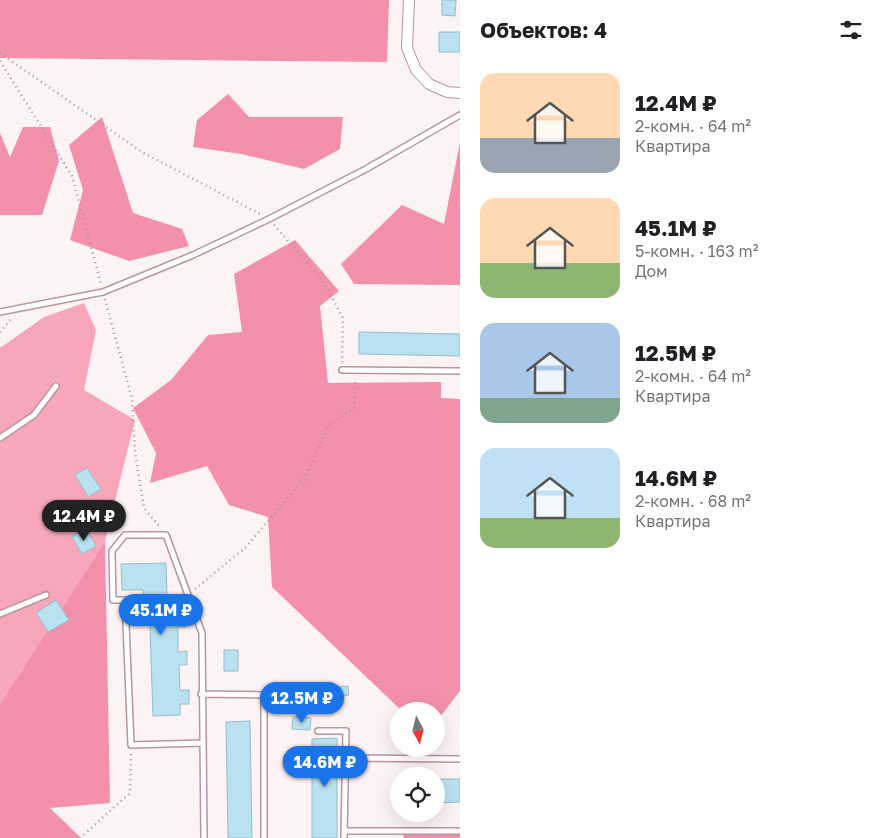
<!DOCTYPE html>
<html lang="ru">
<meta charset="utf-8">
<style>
body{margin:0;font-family:"Golos Text",sans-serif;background:#f2f2f2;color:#202124;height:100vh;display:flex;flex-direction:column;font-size:19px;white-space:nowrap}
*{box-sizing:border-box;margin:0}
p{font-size:16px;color:#757577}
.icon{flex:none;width:28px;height:28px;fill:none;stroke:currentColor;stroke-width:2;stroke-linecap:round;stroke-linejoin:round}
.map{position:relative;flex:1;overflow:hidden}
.details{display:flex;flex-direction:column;background:#fff;width:425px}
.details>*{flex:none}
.needle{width:32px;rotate:173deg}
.fabs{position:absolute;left:390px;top:702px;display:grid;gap:10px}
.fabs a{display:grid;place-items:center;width:55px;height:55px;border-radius:50%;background:#fff;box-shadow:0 5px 20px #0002;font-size:25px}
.price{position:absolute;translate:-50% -42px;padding:0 11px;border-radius:18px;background:#1a73e8;color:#fff;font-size:16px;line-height:32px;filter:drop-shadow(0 1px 2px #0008)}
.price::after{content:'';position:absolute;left:50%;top:30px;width:15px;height:11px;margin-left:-8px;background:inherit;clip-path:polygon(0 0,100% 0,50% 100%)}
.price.current{background:#222;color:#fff}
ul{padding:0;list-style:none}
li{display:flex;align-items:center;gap:15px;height:125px;padding:0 20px}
li span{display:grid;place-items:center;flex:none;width:140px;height:100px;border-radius:15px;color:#555}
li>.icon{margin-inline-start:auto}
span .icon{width:60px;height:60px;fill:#fffc;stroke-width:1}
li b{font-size:21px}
h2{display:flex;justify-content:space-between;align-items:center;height:60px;padding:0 20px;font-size:21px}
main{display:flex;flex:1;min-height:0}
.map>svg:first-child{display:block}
.green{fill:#f8a7ba}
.forest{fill:#f491aa}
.building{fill:#b9e1f0;stroke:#96bdcb}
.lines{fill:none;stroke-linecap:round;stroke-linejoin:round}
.lane-casing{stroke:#ba959d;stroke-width:8}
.street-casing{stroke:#ba959d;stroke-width:12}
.path{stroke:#a3979a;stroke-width:2.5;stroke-dasharray:1 4;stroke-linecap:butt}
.lane{stroke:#fff;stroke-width:5}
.street{stroke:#fff;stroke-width:10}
</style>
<main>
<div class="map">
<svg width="460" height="838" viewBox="0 0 460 838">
<rect width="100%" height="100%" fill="#fcf3f5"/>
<!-- green -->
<path class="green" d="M84,303L96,330L84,390L135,420L105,541L0,704V348L44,317Z"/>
<!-- forest -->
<path class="forest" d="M0,0H389L387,62L0,58Z
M228,94L249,117H343L340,149L304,169L241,154L193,147L197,120Z
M102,117L133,213L182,229L189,246L129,261L70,240L83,190L69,145Z
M23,127H50L59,161L42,215H0V133L10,157Z
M460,142V285L354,284L341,264L402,205L444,224Z
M295,240L339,291L320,306L328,383L441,382V398L460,399V691L436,722V711H402L272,587L268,517L229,505L207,466L150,483L156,453L133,408L171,380L208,335L242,332L234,274Z
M105,541L110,803L50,808L81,838H0V704Z
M405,831L460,833V838H403Z"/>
<!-- building -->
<path class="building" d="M442,0H456L455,16L442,15Z
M439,32H460V52H439Z
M359,332L460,334V356L359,354Z
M87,468L101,489L88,497L75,475Z
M86,529L96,546L82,554L72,537Z
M166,563L167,595L166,596V601H177V613H186V627H178V652L187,651V665H179L180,690H189V704H180V715L153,716L149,601H154V596H144L143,590H122L121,564Z
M56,600L69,620L48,632L36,613Z
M224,650H238V671H224Z
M348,686L349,695L339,697L338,687Z
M293,717L311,718L310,730L292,729Z
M250,721L252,838H228L226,722Z
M337,738V838H312V739Z
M436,779H460V802L436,803Z"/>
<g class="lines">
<defs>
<path id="lane" d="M0,312L103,292L193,255L269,219L366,169L460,115
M342,370L460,371
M0,438L34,415L56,386
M0,614L46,595
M201,694L264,695V838
M318,731H346L344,838
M202,743L131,745L125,600H113L112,551L125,535H166L202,633L204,838
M346,758L460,759
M345,831H460"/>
<path id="street" d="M409,0L407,48L416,70L429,84L447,92L460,93"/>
</defs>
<!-- lane casing -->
<use href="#lane" class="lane-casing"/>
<!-- street casing -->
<use href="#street" class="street-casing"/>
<!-- path -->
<path class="path" d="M0,53L142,152L260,214
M0,61L72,176L101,284
M274,225L321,278L343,318L342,363
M105,299L132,399L135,452L144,508L159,526
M0,332L12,318
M195,589L245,548L304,479L328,426L354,408L355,378
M80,838L130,793L131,754"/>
<!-- lane -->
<use href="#lane" class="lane"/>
<!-- street -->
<use href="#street" class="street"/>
</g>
</svg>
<div class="fabs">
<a><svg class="needle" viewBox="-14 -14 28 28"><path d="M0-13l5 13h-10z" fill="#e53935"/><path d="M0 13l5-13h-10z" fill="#757577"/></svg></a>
<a><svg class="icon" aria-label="locate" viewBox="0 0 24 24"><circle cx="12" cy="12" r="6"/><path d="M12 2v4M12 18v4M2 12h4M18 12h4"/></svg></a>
</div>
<b class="price current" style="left:84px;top:542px">12.4M ₽</b>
<b class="price" style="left:161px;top:636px">45.1M ₽</b>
<b class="price" style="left:302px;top:724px">12.5M ₽</b>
<b class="price" style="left:325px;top:788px">14.6M ₽</b>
</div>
<section class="details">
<h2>Объектов: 4<svg class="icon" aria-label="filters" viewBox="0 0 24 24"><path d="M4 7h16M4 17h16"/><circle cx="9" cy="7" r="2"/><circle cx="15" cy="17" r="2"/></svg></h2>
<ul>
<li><span style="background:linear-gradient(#ffd9b3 65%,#9aa5b1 0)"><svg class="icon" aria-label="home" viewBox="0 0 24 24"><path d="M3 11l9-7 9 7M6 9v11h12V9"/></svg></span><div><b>12.4M ₽</b><p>2-комн. · 64 m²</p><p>Квартира</p></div></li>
<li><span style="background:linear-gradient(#ffd9b3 65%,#8fb573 0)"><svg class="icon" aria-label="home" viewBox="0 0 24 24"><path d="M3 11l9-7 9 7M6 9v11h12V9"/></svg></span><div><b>45.1M ₽</b><p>5-комн. · 163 m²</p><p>Дом</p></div></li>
<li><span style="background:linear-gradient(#a9c7e8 75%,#7fa58c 0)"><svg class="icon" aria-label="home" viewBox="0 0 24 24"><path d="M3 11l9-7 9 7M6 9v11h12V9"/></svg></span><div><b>12.5M ₽</b><p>2-комн. · 64 m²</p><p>Квартира</p></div></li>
<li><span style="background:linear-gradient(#bfe0f5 70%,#8fb573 0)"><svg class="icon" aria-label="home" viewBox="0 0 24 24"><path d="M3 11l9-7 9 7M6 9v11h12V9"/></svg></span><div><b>14.6M ₽</b><p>2-комн. · 68 m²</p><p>Квартира</p></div></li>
</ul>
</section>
</main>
